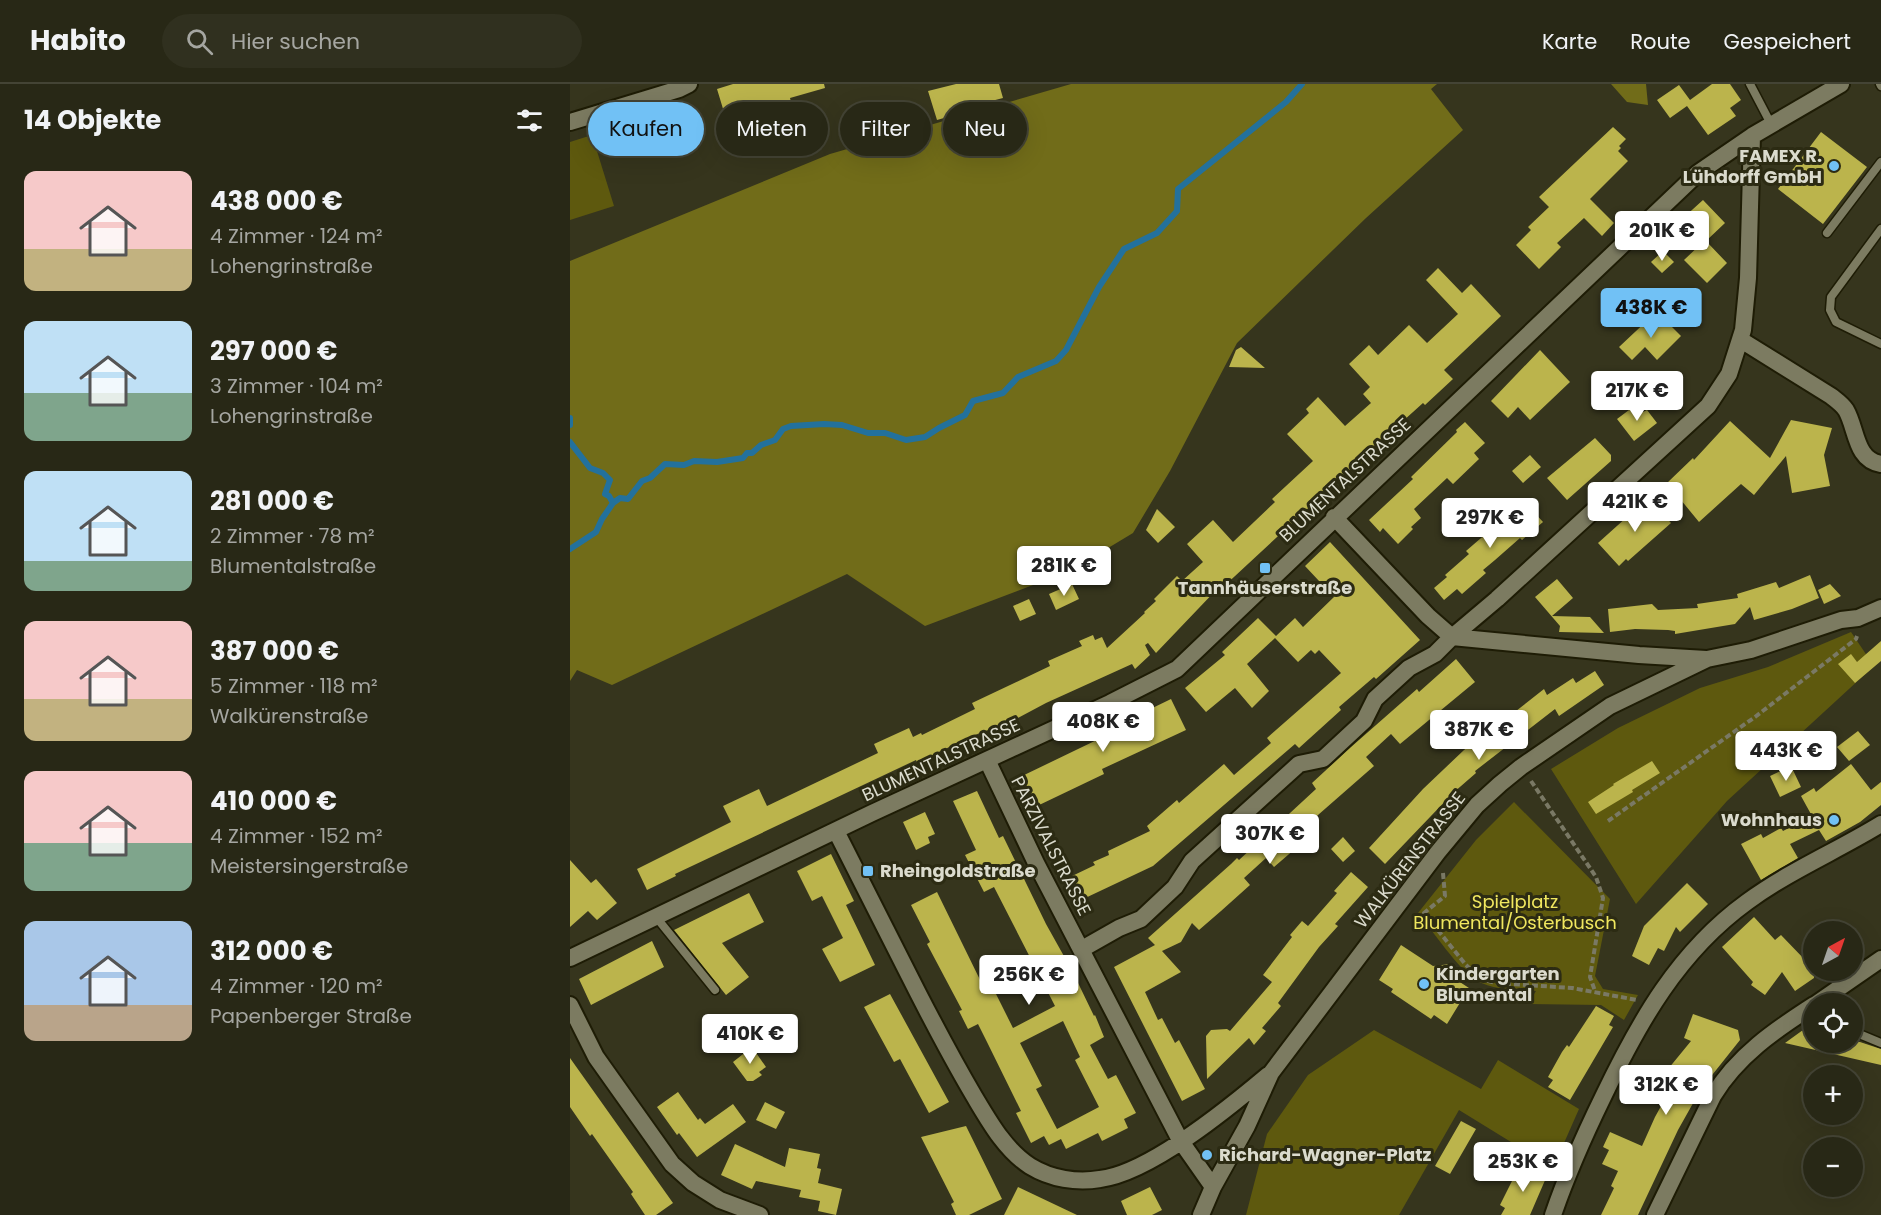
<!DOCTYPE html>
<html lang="de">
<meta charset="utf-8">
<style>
body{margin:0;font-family:Poppins,sans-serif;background:#30301f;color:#f1f3f6;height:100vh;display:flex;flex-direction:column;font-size:22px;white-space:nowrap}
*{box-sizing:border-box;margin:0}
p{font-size:20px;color:#a5a6a1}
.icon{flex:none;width:33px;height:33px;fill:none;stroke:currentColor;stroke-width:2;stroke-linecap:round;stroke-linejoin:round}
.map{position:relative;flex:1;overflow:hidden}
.drawer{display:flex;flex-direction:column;background:#282816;width:570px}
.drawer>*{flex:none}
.hud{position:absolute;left:18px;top:18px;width:570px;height:54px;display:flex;gap:12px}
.needle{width:39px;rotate:40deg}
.buttons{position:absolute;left:1233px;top:837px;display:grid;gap:12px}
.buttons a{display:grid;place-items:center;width:60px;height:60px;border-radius:50%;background:#282816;box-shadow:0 6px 24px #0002,0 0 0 2px #444435;font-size:30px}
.price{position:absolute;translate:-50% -51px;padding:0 14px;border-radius:6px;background:#fff;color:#222;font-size:20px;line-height:39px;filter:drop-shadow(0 2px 3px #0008)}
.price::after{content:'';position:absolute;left:50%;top:36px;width:18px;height:14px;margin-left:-9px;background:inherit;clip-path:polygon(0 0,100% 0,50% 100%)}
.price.selected{background:#71c1f5;color:#111}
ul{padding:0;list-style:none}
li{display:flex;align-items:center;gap:18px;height:150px;padding:0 24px}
li span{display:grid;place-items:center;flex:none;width:168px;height:120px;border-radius:12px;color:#555}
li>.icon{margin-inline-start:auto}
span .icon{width:72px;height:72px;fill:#fffc;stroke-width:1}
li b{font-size:26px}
h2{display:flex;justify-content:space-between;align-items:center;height:72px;padding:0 24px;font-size:26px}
.tag{padding:0 21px;border-radius:27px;background:#282816;box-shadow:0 6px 24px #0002,0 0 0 2px #444435;font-size:21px;line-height:54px}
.tag.selected{background:#71c1f5;color:#111}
header{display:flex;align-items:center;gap:36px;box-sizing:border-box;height:84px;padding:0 30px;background:#282816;border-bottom:2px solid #444435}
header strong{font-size:28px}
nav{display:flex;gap:33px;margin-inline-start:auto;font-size:21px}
.search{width:420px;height:54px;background:#30301f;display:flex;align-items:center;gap:15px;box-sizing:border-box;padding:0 21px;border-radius:33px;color:#a5a6a1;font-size:22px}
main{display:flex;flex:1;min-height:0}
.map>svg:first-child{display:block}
.green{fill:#5e590e}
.forest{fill:#716c19}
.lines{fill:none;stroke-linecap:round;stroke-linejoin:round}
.stream{stroke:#23719c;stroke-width:6}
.building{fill:#bbb44c;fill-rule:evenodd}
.service-casing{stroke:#1e1c05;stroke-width:11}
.minor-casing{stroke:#1e1c05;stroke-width:20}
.path{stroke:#7a7965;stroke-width:4;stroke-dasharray:6 3;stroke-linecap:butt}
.service{stroke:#7c7b61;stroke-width:8}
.minor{stroke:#7c7b61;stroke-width:16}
.poi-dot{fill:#71c1f5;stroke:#2c2b13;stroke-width:2}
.labels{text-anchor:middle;stroke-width:6;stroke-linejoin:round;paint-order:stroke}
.poi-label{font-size:18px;font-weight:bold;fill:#dbdbcd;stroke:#2c2b13;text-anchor:start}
.street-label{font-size:18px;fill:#dbdbcd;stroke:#2c2b13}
.park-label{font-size:18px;fill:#f0e75f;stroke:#2c2b13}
</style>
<header>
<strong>Habito</strong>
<div class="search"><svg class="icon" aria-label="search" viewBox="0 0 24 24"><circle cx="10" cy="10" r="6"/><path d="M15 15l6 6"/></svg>Hier suchen</div>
<nav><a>Karte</a><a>Route</a><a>Gespeichert</a></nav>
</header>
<main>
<section class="drawer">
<h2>14 Objekte<svg class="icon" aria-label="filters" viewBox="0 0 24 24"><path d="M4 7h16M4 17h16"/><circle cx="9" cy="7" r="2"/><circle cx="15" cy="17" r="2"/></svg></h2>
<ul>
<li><span style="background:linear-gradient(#f6c9c9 65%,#c2b280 0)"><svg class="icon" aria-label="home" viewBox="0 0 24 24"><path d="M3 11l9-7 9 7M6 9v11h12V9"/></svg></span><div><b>438 000 €</b><p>4 Zimmer · 124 m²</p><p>Lohengrinstraße</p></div></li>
<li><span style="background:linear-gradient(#bfe0f5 60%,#7fa58c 0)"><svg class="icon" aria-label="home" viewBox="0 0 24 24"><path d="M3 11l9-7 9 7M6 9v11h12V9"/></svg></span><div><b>297 000 €</b><p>3 Zimmer · 104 m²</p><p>Lohengrinstraße</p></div></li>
<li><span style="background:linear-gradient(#bfe0f5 75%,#7fa58c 0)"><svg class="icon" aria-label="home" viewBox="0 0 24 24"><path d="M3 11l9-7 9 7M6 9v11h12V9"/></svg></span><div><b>281 000 €</b><p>2 Zimmer · 78 m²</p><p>Blumentalstraße</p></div></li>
<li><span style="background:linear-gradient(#f6c9c9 65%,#c2b280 0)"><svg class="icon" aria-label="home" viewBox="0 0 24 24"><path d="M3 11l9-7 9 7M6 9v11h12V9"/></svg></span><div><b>387 000 €</b><p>5 Zimmer · 118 m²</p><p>Walkürenstraße</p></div></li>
<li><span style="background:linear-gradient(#f6c9c9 60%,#7fa58c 0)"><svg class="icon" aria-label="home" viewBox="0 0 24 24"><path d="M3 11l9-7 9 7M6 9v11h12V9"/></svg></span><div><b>410 000 €</b><p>4 Zimmer · 152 m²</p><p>Meistersingerstraße</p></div></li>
<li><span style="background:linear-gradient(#a9c7e8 70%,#b9a48a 0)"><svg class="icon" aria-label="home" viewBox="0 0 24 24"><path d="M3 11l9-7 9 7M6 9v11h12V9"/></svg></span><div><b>312 000 €</b><p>4 Zimmer · 120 m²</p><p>Papenberger Straße</p></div></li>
</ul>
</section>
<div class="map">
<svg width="1311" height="1131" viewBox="0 0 1311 1131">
<rect width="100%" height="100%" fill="#36351d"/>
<!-- green -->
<path class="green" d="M22,51L44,122L0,136V58Z
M1281,548L1304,582L1157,717L1066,820L981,685L1048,644L1130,604L1198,583Z
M944,718L1040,815L1025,892L1033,905L1068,911L1054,936L1031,921L958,920L966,907C947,905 923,907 906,896C889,886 862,846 848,829L906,756Z
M804,946L911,1005L928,976L1009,1025L983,1084L889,1026L829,1131H676L697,1050L738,991Z"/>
<!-- forest -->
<path class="forest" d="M501,0H867L861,5L893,46L796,134L667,259L600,387L563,449L500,487L355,542L277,490L42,601L7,586L0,597V177L260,70Z
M1041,0H1076L1078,21L1057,18Z"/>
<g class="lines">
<!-- stream -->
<path class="stream" d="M0,334V341
M0,358L20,384L33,389L40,396L35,410L39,412L43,419
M0,465L26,448L32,435L43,419L50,414L58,415L72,397L80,394L95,380L114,381L124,377L147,378L173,374L177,369H182L191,361L205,356L213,345L221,342L254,340L272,341L298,349H315L336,356L355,353L369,344L395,331L403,317L433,309L448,293L486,277L496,266L529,203L554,165L587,149L607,127L608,105L716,18L732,0"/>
</g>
<!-- building -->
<path class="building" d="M163,0H254L255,4L220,14L221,18L157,38L147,5Z
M386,0H429L433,14L406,21L388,28V30L367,36L358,7Z
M1142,0H1160L1171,16L1160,24L1166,32L1138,51L1117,22L1100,34L1087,16L1109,1L1120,16Z
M1043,43L1056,55L1049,62L1051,64L1048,67L1058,77L1020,115L1044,139L1032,152L1014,134L987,159L991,163L969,185L946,161L961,146L958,143L979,123L969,113Z
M1251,48L1297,83L1253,140L1208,105Z
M1133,116L1155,139L1136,157L1157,179L1137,199L1114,176L1133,158L1112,135Z
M1093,167L1104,178L1092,189L1081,178Z
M868,184L892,209L901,200L931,232L874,286L883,295L855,321L853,319L833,337L813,356L815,359L790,382L787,379L651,505L649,503L586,569L578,559L575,561L580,571L565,585L562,580L476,619L429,644L414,647L347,678L346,676L105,790L106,792L77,806L67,785L161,738L153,722L189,705L197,722L308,669L304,660L339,644L343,653L351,649L352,651L405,625L402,619L480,582L478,577L512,562L509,557L523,551L525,556L532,553L537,564L575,529L574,528L586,517L584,515L607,492L612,497L633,478L617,460L643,436L663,458L705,418L702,415L743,377L717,350L739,329L736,325L748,313L775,342L801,319L793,310L800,303L779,280L799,261L808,271L839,241L857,259L888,230L856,196Z
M1082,232L1086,236L1091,232L1111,252L1087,276L1075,263L1062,276L1049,263Z
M671,263L695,284L659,283L666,266Z
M970,266L1000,298L960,336L948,323L938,334L921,317Z
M1067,320L1073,328L1077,326L1087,339L1064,357L1047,335Z
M1221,336L1262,344L1254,371L1260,402L1222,409L1216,372L1184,411L1171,400L1129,438L1097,399L1123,374L1124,376L1160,337L1200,374Z
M895,338L915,359L904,369L909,375L883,400L877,394L844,425L851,434L841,443L843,445L828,460L813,444L810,448L799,436L843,395L841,393L887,348L886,346Z
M1025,354L1041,371V377L997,416L977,394Z
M960,371L971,383L953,399L942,387Z
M951,414L973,438L952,456L950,454L925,476L913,486L916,489L892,510L887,505L874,516L864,504L877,493L875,491L899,470L896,467L933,435L931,432Z
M1077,415H1079L1101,439L1058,477L1056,475L1049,482L1028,459Z
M587,425L605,443L588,459L576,446Z
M760,458L850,556L806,595L804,593L769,623L771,626L729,664L725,660L583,782L511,816L500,793L525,781L523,778L539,771L538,767L580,747L577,742L607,716L609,719L654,680L664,691L701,659L697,654L771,589L749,566L745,570L741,566L728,578L705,554L677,580L699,607L682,624L665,604L636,628L615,604L655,571L652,568L688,534L706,552L725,534L733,543L764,513L735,482Z
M1240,491L1249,514L1222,525L1184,536L1180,523L1165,540L1105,550V547L1098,546L1065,545L1040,548L1038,525L1082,520L1088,526L1128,524L1127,520L1168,514L1167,510L1206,498L1209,504Z
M987,495L1003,514L982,532L1020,533L1034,549L989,548L990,542L965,513Z
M502,500L509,515L486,526L479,510Z
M1260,500L1271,512L1254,520L1248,506Z
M459,515L466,530L450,537L443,522Z
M1311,557V577L1285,599L1268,580L1281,570L1287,578Z
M886,575L905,598L830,660L821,650L796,673L804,682L740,738L747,746L704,783L696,774L674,794L680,801L651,827L629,846L622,839L611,858L592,867L611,888L575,908L588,936L592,934L605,959L609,956L635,1005L612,1017L544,883L585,861L578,854L661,780L667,774L669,776L746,705L742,699L781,663L847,605L849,608Z
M1025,587L1034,601L989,632L985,625L905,687L906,689L883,709L815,780L799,764L853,705L894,666L931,636L932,638L974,605L977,611L1003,594L1006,599Z
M601,615L616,646L532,685L534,690L465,723L450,693L535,652L533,648Z
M1288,647L1300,661L1279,677L1267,663Z
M1082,677L1090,689L1062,706L1063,708L1026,730L1018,718L1044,701L1043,700Z
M1281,680L1301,706L1311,698V721L1290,738L1256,757L1249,746L1220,760L1228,774L1191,796L1171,760L1191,750L1193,754L1211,744L1213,747L1242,732L1231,712L1244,704L1246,708Z
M1221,682L1231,703L1210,713L1200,692Z
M407,707L429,754L433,752L476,840L495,874H496L524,932L525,931L534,953L520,961L538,995L546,991L566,1029L554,1035L558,1044L532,1057L528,1049L496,1065L491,1055L479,1061L474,1052L461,1059L446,1029L451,1027L417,958L408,940L398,945L389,927L392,926L357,860L360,858L341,821L367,808L415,906L422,902L443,944L485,922L424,803L414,808L395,771L406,766L383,717ZM493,937L510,973L505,976L529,1023L487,1045L466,1005L472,1002L450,959Z
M355,728L365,750L358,753L360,759L346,766L333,738Z
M773,753L785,767L773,778L761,765Z
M261,770L284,817L276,821L305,881L270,898L252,865L273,854L252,812L242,817L227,787Z
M0,776L21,799L26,795L47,819L27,836L18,827L0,843Z
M781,788L798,803L765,840L768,842L749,863L708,919L711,922L692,944L696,947L684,961L679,954L637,995L636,952L641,946L657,945L660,947L702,898L693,891L722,853L720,851L732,837L738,842L767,809L764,807Z
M1117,799L1138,820L1110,848L1106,843L1094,867L1088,864L1079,881L1062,872L1074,842Z
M179,809L194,838L152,859L179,893L156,911L104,846Z
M1184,833L1205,856L1211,851L1237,878L1244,888V894L1225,907L1212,888L1195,911L1181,901L1183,898L1152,863Z
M82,857L94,883L21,921L9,895Z
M831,861L863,882L881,880L876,889L899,904L877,940L864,931L861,935L821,908L823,905L809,896Z
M320,910L379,1018L359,1029L330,975L324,978L294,923Z
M1026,922L1044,932L1039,941L1043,943L1000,1016L978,1003L983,996L978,993L992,968L997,961L999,963Z
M1123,930L1168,946L1170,956L1131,1005L1108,1046L1068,1131H1031L1044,1104L1041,1102L1048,1087L1032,1080L1039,1066L1033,1063L1040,1048L1072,1062L1085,1033L1106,995L1094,990L1121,957L1114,954Z
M1244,938V958H1290L1311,965V981L1215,959Z
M182,963L196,983L189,988L192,991L183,997H177L163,978Z
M0,974L103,1119L86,1131H75L61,1110L63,1108L22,1050L20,1052L0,1023Z
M108,1008L128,1036L130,1034L135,1040L163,1020L176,1038L127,1073L109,1049L107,1051L87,1023Z
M195,1018L215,1028L206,1045L186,1036Z
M891,1037L906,1045L880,1090L865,1082Z
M396,1042L432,1115L399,1131H386L381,1120L384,1118L351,1053Z
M165,1060L215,1083L219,1064L250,1070L247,1084L251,1085L248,1099L272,1105L266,1131L248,1127L250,1117L229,1113L231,1106L186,1097L182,1105L151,1091Z
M950,1081L976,1094L960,1131H931L935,1124L930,1121Z
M448,1103L507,1131H434Z
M580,1103L592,1126L582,1131H557L551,1117Z"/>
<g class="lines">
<defs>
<path id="service" d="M1180,0L1202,42
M1310,0L1311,2
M1311,145L1261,213L1260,226L1266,238L1311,260
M1257,149L1311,78
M86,833L145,906
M1282,947L1311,959"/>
<path id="minor" d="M0,38L109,5L119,0
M1171,256L1261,312C1266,316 1272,320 1276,326C1287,345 1285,376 1311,380
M764,433L858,532L882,553L1069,571L1136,575
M417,676L466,779L610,1056L643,1103
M266,747C293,801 321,855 348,909C366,944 384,978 404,1012C419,1037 435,1066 460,1082C481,1095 507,1099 530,1095C580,1089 660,1023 698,991
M512,865L549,844L571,835L605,803L622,777L729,680L753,675L794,637L805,615L839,584L865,570L882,553L927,515L1138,322L1159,290L1173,246L1178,194L1182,52
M0,874L302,729L540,619L607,585L1128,89L1182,52L1271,0
M1246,920L1311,875
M0,921L26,973L102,1080L123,1099L150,1116L190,1131
M631,1131L643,1103L677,1042L701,989L868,768L907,721L930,700L951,683L1040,622L1137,575L1181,566L1271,536L1288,534L1311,524
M983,1131C997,1090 1014,1052 1033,1013C1069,938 1108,868 1177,818C1219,787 1267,767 1311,740
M1085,1131L1143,1012C1167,972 1205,946 1244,921"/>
</defs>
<!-- service casing -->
<use href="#service" class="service-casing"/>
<!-- minor casing -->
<use href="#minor" class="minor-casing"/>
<!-- path -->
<path class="path" d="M961,697L1026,793L1033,814L1020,893L1025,907
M1038,737L1185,633L1286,555L1287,552
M873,789L875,812L854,829L896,881L911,895L925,899L1002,904L1067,916"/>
<!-- service -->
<use href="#service" class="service"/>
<!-- minor -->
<use href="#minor" class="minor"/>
</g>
<!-- markers -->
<g class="poi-dot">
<circle cx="1264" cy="82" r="6"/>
<rect x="689" y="478" width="12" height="12" rx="3"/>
<circle cx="1264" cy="736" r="6"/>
<rect x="292" y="781" width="12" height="12" rx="3"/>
<circle cx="854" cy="900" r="6"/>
<circle cx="637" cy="1071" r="6"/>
</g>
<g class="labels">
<!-- poi labels -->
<g class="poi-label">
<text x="1252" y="78" text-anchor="end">FAMEX R.<tspan x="1252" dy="21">Lühdorff GmbH</tspan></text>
<text x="695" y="510" text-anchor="middle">Tannhäuserstraße</text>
<text x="1252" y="742" text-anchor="end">Wohnhaus</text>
<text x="310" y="793">Rheingoldstraße</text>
<text x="866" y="896">Kindergarten<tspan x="866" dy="21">Blumental</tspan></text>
<text x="649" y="1077">Richard-Wagner-Platz</text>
</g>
<!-- street labels -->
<g class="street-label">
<text transform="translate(775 396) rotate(-43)" y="6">BLUMENTALSTRASSE</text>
<text transform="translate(371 676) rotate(-25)" y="6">BLUMENTALSTRASSE</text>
<text transform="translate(481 762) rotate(63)" y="6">PARZIVALSTRASSE</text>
<text transform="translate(840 776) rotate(-52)" y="6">WALKÜRENSTRASSE</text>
</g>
<!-- park labels -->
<g class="park-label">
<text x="945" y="824">Spielplatz<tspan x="945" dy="21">Blumental/Osterbusch</tspan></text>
</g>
</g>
</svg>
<div class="buttons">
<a><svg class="needle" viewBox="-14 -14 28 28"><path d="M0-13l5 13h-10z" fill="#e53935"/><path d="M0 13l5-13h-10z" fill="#a5a6a1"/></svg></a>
<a><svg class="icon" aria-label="locate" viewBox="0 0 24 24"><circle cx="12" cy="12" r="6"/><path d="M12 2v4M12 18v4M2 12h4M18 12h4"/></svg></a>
<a>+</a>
<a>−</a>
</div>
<b class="price" style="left:1092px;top:178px">201K €</b>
<b class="price selected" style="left:1081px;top:255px">438K €</b>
<b class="price" style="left:1067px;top:338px">217K €</b>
<b class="price" style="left:1065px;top:449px">421K €</b>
<b class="price" style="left:920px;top:465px">297K €</b>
<b class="price" style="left:494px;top:513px">281K €</b>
<b class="price" style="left:533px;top:669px">408K €</b>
<b class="price" style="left:909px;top:677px">387K €</b>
<b class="price" style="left:1216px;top:698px">443K €</b>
<b class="price" style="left:700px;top:781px">307K €</b>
<b class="price" style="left:459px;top:922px">256K €</b>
<b class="price" style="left:180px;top:981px">410K €</b>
<b class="price" style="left:1096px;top:1032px">312K €</b>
<b class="price" style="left:953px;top:1109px">253K €</b>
<div class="hud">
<a class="tag selected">Kaufen</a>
<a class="tag">Mieten</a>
<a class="tag">Filter</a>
<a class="tag">Neu</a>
</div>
</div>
</main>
